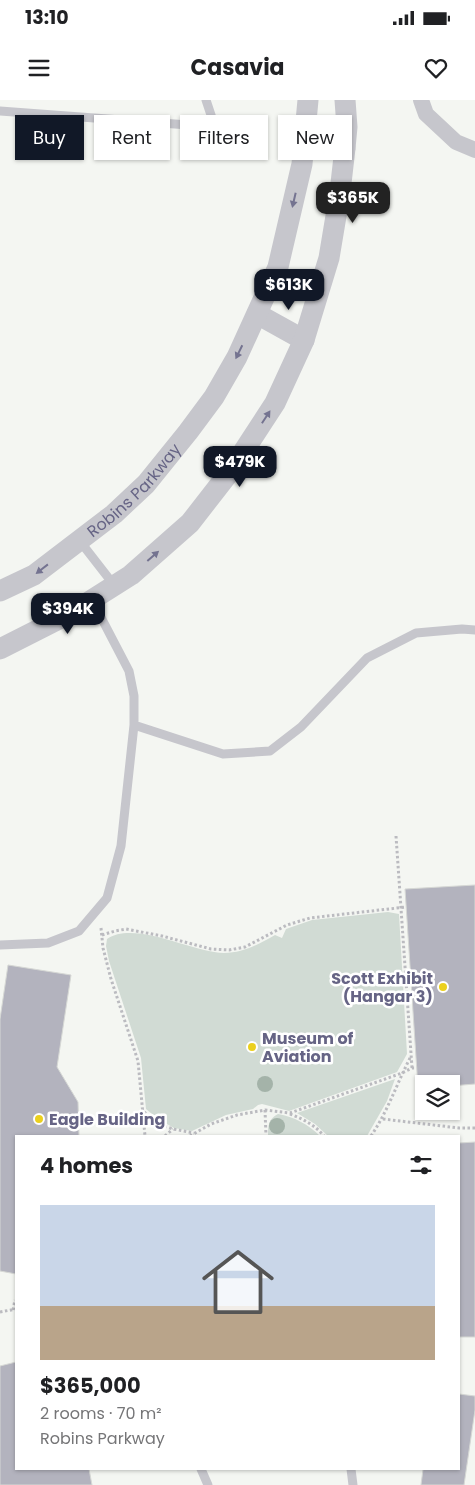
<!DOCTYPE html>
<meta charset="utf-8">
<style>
body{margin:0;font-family:Poppins,sans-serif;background:#f6f6f6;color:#202124;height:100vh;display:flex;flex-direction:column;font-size:19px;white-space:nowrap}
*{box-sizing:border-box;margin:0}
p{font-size:16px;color:#757577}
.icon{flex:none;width:28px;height:28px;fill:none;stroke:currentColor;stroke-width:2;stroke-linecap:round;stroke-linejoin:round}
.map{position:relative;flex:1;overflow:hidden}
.panel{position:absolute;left:15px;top:1035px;width:445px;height:335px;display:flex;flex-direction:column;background:#fff;border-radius:0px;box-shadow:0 1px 4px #0004}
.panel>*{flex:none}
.top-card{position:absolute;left:15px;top:15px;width:445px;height:45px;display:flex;gap:10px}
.controls{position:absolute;left:415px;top:975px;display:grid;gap:10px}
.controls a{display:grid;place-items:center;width:45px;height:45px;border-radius:0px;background:#fff;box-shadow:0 1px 4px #0004;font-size:25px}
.price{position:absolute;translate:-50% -42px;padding:0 11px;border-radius:10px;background:#111827;color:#fff;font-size:16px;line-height:32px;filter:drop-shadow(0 1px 2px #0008)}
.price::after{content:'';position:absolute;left:50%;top:30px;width:15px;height:11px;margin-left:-8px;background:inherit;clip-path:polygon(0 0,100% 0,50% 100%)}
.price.on{background:#222;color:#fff}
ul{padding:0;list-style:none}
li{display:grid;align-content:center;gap:10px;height:265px;padding:0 25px}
li span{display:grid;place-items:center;height:155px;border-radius:0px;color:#555}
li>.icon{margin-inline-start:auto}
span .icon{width:90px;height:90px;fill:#fffc;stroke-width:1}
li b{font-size:21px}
h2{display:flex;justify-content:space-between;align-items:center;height:60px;padding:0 25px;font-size:21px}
.pill{padding:0 18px;border-radius:0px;background:#fff;box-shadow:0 1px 4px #0004;font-size:18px;line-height:45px}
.pill.on{background:#111827;color:#fff}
.status{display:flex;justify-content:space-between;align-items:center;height:35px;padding:0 25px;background:#fff;direction:ltr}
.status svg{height:14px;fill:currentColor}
header{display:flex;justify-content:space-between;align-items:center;height:65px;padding:0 25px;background:#fff;font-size:22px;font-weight:700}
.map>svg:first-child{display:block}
.green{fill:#d1dbd4}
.building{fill:#b3b3be;stroke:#d6d8d5}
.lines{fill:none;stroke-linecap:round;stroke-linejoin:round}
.path{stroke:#bbbbc0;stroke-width:3;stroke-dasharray:2.5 2.5;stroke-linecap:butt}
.service{stroke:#c6c6cc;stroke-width:9}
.minor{stroke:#c6c6cc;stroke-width:16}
.tertiary{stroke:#c6c6cc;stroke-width:21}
.tree{fill:#a4b3a9}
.oneway{fill:#747390}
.poi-dot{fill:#ebd01e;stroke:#fff;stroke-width:2}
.labels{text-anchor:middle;stroke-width:5;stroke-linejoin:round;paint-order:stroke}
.street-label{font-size:16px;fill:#666485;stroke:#fff}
.poi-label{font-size:16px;font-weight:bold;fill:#666485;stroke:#fff;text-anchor:start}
</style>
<div class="status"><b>13:10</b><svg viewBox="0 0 49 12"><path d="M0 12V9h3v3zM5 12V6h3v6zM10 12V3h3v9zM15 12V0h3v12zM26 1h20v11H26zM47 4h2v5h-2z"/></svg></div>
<header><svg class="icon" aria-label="menu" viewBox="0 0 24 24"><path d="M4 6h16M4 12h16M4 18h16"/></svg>Casavia<svg class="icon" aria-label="heart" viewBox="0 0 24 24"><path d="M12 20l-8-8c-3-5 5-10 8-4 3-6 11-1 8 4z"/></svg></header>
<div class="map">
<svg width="475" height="1385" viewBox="0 0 475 1385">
<rect width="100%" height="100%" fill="#f4f6f2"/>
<!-- green -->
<path class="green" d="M388,812L399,814L407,954L397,972L289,1011L262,1004L258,1005L253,1009L226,1015L192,1031L174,1028L158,1019L146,1009L141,958L109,861L106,846L107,839C135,820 193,853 224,853C243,853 259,844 275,835L282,838L286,829L312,820Z
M395,979L387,1001L367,1036H328L315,1024L297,1013Z
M278,1014C294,1017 308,1024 320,1036H268C268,1026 268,1019 278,1014Z"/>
<!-- building -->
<path class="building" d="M475,785V984L451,986V984H424V987L418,988L405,789Z
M8,865L71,875L57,967L78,1002L79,1036H16V1174L0,1171V919Z
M475,1042V1237H459V1043Z
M16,1262V1369H89L92,1385H0V1266Z
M459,1294L475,1296V1310L464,1385H421L423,1369H459Z"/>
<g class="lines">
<!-- path -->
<path class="path" d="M396,736L412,968
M101,828L103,848L111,879L138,961L145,1036
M102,835L115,831L126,829L162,836L211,849L229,850L245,847L287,825L310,818L406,807
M265,1010L266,1036
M144,1012L161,1025L173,1029L194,1033
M290,1014C303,1019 315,1025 324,1036
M383,1019L459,1028H475
M165,1036L173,1029
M190,1036L211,1024L237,1015L265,1010L290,1013L402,973L412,968H416
M371,1036C388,1011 397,983 411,956
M13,1210L15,1200
M0,1212L16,1209"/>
<!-- service -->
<path class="service" d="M0,11L215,27L206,0
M79,440L114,485
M92,500L129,571L134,596V625
M0,845L48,843L79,831L107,798L121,746L134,625L223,654L270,651L301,627L367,558L416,533L462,529L475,530
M201,1369L208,1385
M351,1369L353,1385"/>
<!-- minor -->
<path class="minor" d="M421,0L426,14L456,42L475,50"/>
<!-- tertiary -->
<g class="tertiary">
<path d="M304,40L345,48"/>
<path d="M257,214L304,240"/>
<path id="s1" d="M0,491L34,475L114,414L146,384L188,332L214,297L237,257L278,167L302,64L308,0"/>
<path d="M0,549L71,513L131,475L190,423L232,369L275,303L304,240L329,158L340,92L345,48L347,27L345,0"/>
</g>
</g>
<!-- trees -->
<g class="tree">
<circle cx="265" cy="984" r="8"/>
<circle cx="277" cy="1026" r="8"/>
</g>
<!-- one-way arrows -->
<defs><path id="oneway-solid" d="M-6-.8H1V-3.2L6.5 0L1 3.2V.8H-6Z" transform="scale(1.25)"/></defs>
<g class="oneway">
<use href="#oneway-solid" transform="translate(294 100) rotate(103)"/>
<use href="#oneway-solid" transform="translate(239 252) rotate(116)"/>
<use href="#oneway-solid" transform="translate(266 317) rotate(-57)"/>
<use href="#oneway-solid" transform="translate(153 456) rotate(-41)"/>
<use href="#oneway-solid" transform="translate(42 469) rotate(142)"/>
</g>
<!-- markers -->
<g class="poi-dot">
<circle cx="443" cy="887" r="5"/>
<circle cx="252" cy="947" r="5"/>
<circle cx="39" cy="1019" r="5"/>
</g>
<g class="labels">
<!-- street labels -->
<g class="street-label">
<text dy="6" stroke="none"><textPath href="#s1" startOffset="169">Robins Parkway</textPath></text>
</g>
<!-- poi labels -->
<g class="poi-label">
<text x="433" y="884" text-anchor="end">Scott Exhibit<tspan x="433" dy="18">(Hangar 3)</tspan></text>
<text x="262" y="944">Museum of<tspan x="262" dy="18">Aviation</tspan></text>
<text x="49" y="1025">Eagle Building</text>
</g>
</g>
</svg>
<div class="controls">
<a><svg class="icon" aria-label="layers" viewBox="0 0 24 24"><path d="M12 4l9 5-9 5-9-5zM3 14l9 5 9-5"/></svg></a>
</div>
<b class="price on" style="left:353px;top:124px">$365K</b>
<b class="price" style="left:289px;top:211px">$613K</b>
<b class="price" style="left:240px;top:388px">$479K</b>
<b class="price" style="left:68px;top:535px">$394K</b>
<div class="top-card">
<a class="pill on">Buy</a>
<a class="pill">Rent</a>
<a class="pill">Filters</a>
<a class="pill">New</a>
</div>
<section class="panel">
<h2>4 homes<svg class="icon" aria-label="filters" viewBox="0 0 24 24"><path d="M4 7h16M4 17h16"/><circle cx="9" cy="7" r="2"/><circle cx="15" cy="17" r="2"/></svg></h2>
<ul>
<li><span style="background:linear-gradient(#c9d6e8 65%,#b9a48a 0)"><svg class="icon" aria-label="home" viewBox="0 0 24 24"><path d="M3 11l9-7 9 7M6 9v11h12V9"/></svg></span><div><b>$365,000</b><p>2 rooms · 70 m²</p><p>Robins Parkway</p></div></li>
</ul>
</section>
</div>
